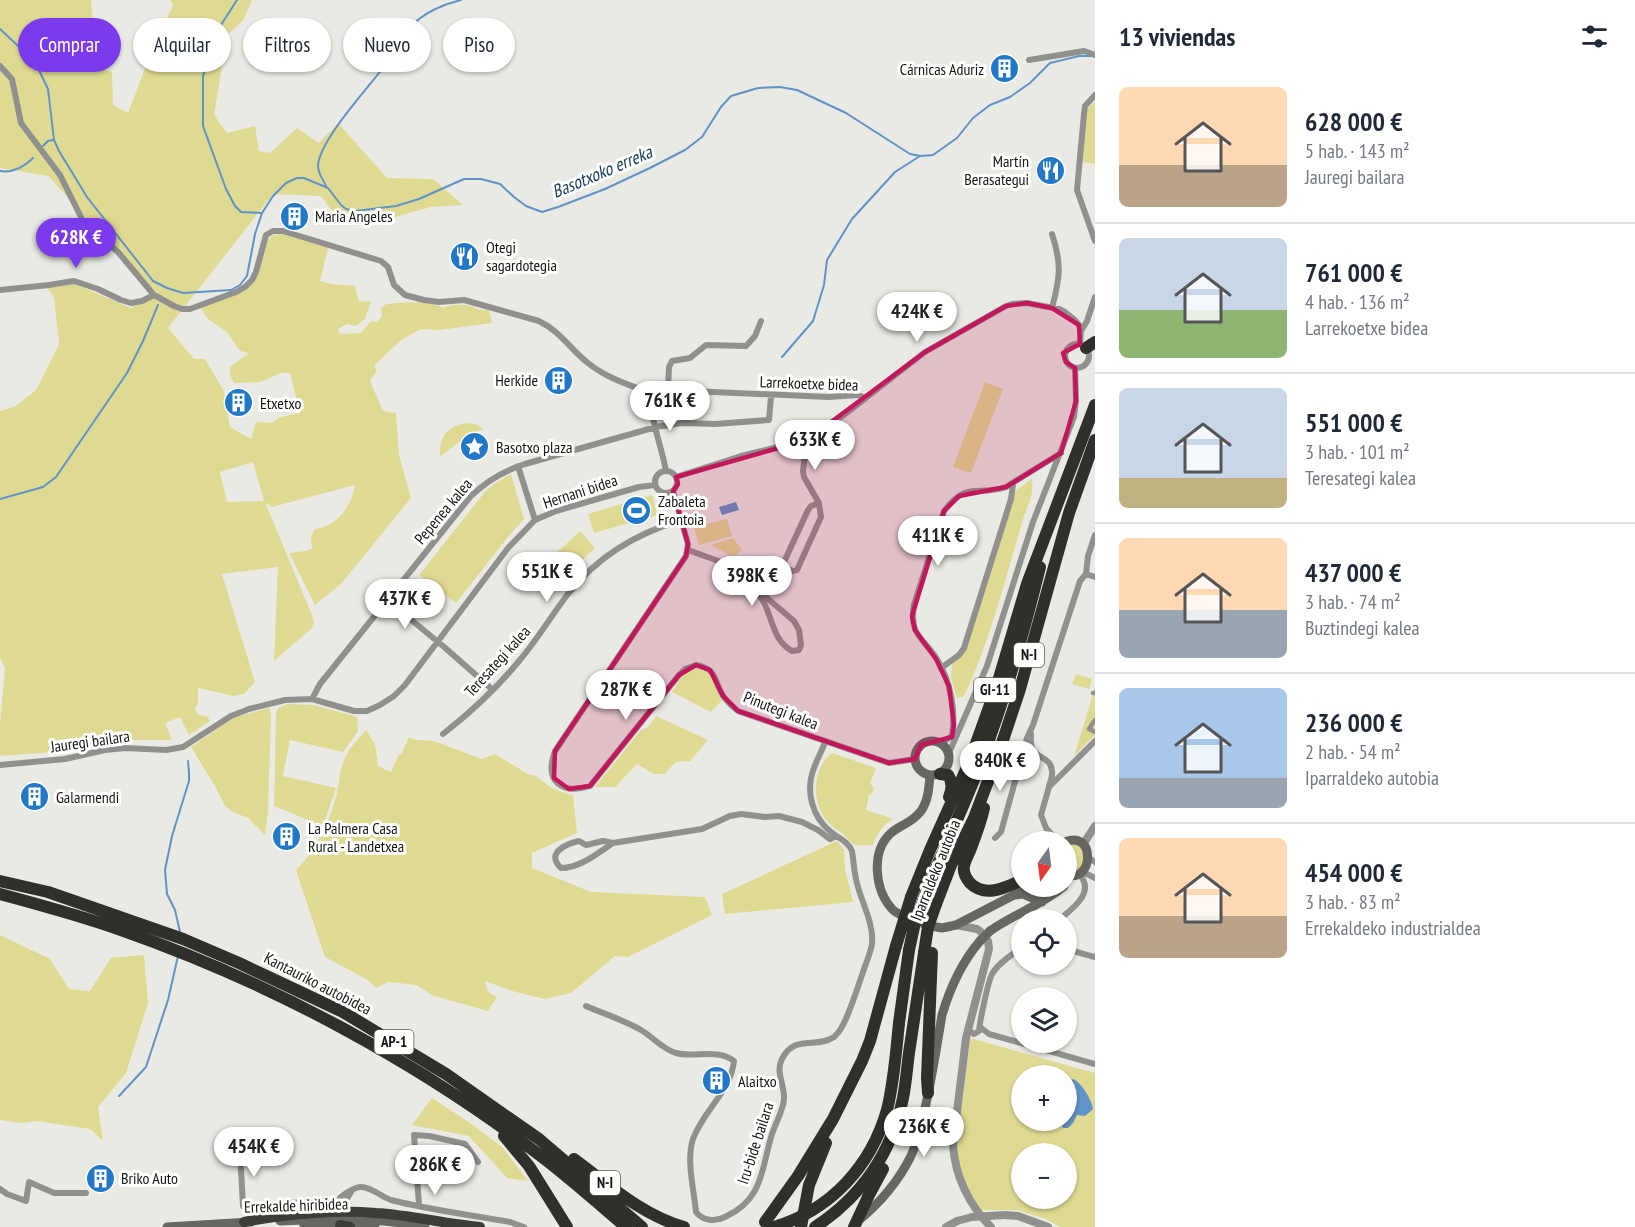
<!DOCTYPE html>
<html lang="es">
<meta charset="utf-8">
<style>
body{margin:0;font-family:"PT Sans Narrow",sans-serif;background:#f6f6f7;color:#1f2937;height:100vh;display:flex;flex-direction:column;font-size:22px;white-space:nowrap}
*{box-sizing:border-box;margin:0}
p{font-size:20px;color:#747a83}
.icon{flex:none;width:33px;height:33px;fill:none;stroke:currentColor;stroke-width:2;stroke-linecap:round;stroke-linejoin:round}
.map{position:relative;flex:1;overflow:hidden}
.drawer{display:flex;flex-direction:column;background:#fff;width:540px}
.drawer>*{flex:none}
.hud{position:absolute;left:18px;top:18px;width:570px;height:54px;display:flex;gap:12px}
.needle{width:39px;rotate:194deg}
.tools{position:absolute;left:1011px;top:831px;display:grid;gap:12px}
.tools a{display:grid;place-items:center;width:66px;height:66px;border-radius:50%;background:#fff;box-shadow:0 2px 4px #0004;font-size:30px}
.price{position:absolute;translate:-50% -51px;padding:0 14px;border-radius:21px;background:#fff;color:#222;font-size:20px;line-height:39px;filter:drop-shadow(0 2px 3px #0008)}
.price::after{content:'';position:absolute;left:50%;top:36px;width:18px;height:14px;margin-left:-9px;background:inherit;clip-path:polygon(0 0,100% 0,50% 100%)}
.price.on{background:#7c3aed;color:#fff}
ul{padding:0;list-style:none}
li{display:flex;align-items:center;gap:18px;height:150px;padding:0 24px}
li+li{border-top:2px solid #e0e1e3}
li span{display:grid;place-items:center;flex:none;width:168px;height:120px;border-radius:9px;color:#555}
li>.icon{margin-inline-start:auto}
span .icon{width:72px;height:72px;fill:#fffc;stroke-width:1}
li b{font-size:26px}
h2{display:flex;justify-content:space-between;align-items:center;height:72px;padding:0 24px;font-size:26px}
.pill{padding:0 21px;border-radius:27px;background:#fff;box-shadow:0 2px 4px #0004;font-size:21px;line-height:54px}
.pill.on{background:#7c3aed;color:#fff}
main{display:flex;flex:1;min-height:0}
.map>svg:first-child{display:block}
.green{fill:#dfda92;fill-rule:evenodd}
.water{fill:#6093c8}
.lines{fill:none;stroke-linecap:round;stroke-linejoin:round}
.stream{stroke:#6093c8;stroke-width:2}
.pedestrian{stroke:#90908e;stroke-width:4.5}
.minor{stroke:#90908e;stroke-width:6}
.tertiary{stroke:#90908e;stroke-width:8}
.secondary{stroke:#666662;stroke-width:9}
.trunk{stroke:#3c3c38;stroke-width:10}
.motorway{stroke:#30302b;stroke-width:12}
.tertiary-bridge{stroke:#90908e;stroke-width:8}
.secondary-bridge{stroke:#666662;stroke-width:9}
.motorway-bridge{stroke:#30302b;stroke-width:12}
.marked{fill:#c2185b;fill-opacity:0.2;stroke:#c2185b;stroke-width:4.5;stroke-linejoin:round}
.labels{text-anchor:middle;stroke-width:6;stroke-linejoin:round;paint-order:stroke}
.shield{fill:#fffffe;stroke:#5c5c5a;stroke-width:1.5}
.shield-label{font-size:15px;font-weight:bold;fill:#161614}
.poi-label{font-size:16px;fill:#161614;stroke:#fffffe;text-anchor:start}
.street-label{font-size:16px;fill:#161614;stroke:#fffffe}
.water-label{font-size:18px;font-style:italic;fill:#153a5e;stroke:#fffffe}
</style>
<main>
<div class="map">
<svg width="1095" height="1227" viewBox="0 0 1095 1227">
<rect width="100%" height="100%" fill="#eaeae4"/>
<!-- green -->
<path class="green" d="M0,0H91L97,67L112,72L113,105L128,113L151,53L173,5L171,0H252L243,21L227,35L214,115L227,133L255,126L259,151L270,153L297,128L319,143L338,123L387,178L433,179L463,205L431,207L395,217L335,215L321,196L273,194L168,328L194,359H205L224,391L230,427L251,439L256,422L271,423L280,417L300,413L290,373H281L261,382L234,383L230,375V367L249,353L240,351L227,332L208,319L199,306L236,292L257,275L267,241L273,235L284,234L328,248L320,281L330,284L355,286L359,302L371,301L365,319L356,326L347,324L338,329L340,334L361,333L371,321L377,322L382,316L381,309L384,305C399,302 430,300 443,308C452,303 471,304 479,310H489L492,323L440,330L421,329L401,340L374,366L377,370L370,381L383,411L396,413L399,455L411,498L341,584L315,605L289,553L306,551L313,548C309,541 311,535 315,529C338,526 351,507 355,485L272,507L265,502L312,615L314,622L312,628L274,661L278,567L222,574L255,682L244,694L234,696L198,688V704L195,709L198,715L207,716L210,721L189,735L180,717L165,723L172,740H120L65,751L0,756V725L5,668L0,658V411L16,406L36,390L59,344L54,297L47,288L75,284L131,308L158,294L48,176L0,168ZM253,462L264,501L227,502L220,472Z
M1095,102V164L1082,162L1087,109Z
M985,382L1003,389L971,473L953,467Z
M469,423L478,425L483,429L465,437L440,457C439,436 448,425 469,423Z
M511,474L524,519L508,537L456,603L419,575L484,493L494,484Z
M1031,479H1032C1034,494 1029,503 1024,516C1006,576 991,639 964,696L957,698L951,678L952,661L960,656L1014,492Z
M652,495L658,515L594,533L588,514Z
M727,519L732,536L699,545L694,527Z
M580,531L595,548L564,577L549,560Z
M733,538L742,550L733,557L711,545Z
M691,669C715,667 711,685 722,700L711,712L672,692L684,673Z
M1076,674L1092,679L1089,689L1072,684Z
M1095,688V735L1074,756Z
M287,704L314,705L357,717L358,731L343,752L290,740L283,776L336,788L323,826L274,806L276,713L278,708Z
M269,708L271,714L268,811L265,835L248,818L233,812L225,806L215,786L191,747L233,718Z
M656,716L708,740L690,761L676,762L664,774H654L637,764L615,787H595L641,730L647,728Z
M366,730L375,744L378,766L391,772L399,754L401,755L409,737L416,740L434,741L482,759L495,754L528,774L536,776L550,787L564,793L573,795L577,833L532,853V868L591,892L705,897L712,915L628,957L615,956L571,993L545,999L512,991L485,981L488,992L497,997L488,1011L434,996L416,985L388,982L376,988L368,980L325,957L296,870C315,852 329,823 336,797C339,785 339,772 344,760C348,749 358,739 366,730Z
M832,753L876,768L870,783L874,789L872,793L869,795L866,810L893,819C882,826 877,833 873,845C867,845 858,846 853,844C850,842 846,837 843,834C838,830 832,827 828,822C811,805 812,767 832,753Z
M837,841L844,850L845,869L853,902L725,914L722,894Z
M1071,844L1079,845L1086,853L1079,870L1070,872L1067,870V846Z
M0,935L50,959L69,989L90,991L111,958L144,955L148,1003L126,1073L98,1107L103,1141L90,1129L37,1121L22,1123L0,1120Z
M970,1038L1095,1073V1227H1060L1046,1219L1017,1210H981L968,1189L959,1166L957,1148ZM1022,1076H1066V1120H1022ZM1022,1154H1066V1198H1022Z
M432,1098L476,1127L503,1148L528,1181L507,1178L469,1136L412,1125Z"/>
<!-- water -->
<path class="water" d="M736,502L739,510L722,515L719,507Z
M1073,1079C1081,1082 1092,1100 1093,1109L1085,1116L1077,1115L1073,1123L1068,1128H1063L1059,1121L1066,1120L1067,1081Z"/>
<g class="lines">
<!-- stream -->
<path class="stream" d="M237,0L219,28L203,76V126L226,189L235,206L241,212L262,213
M0,29L35,62L48,89L54,140L59,151L87,197L153,281L167,288L183,293L231,290L240,285L247,276L255,234L262,213L273,196L286,183L297,178H304L328,188L341,205L346,209L355,211L396,206L419,199L464,179H481L500,184L514,197L526,206L542,212L558,207L605,189L650,168L685,150L702,137L721,107L731,96L758,88L780,87L797,90L846,113L910,154L920,156L933,155L957,138L973,118L990,105L1010,97L1030,83L1050,63L1079,56H1092
M43,146L48,141L53,140
M0,171C13,173 24,167 33,158
M327,188C324,181 318,174 318,166C319,140 370,86 386,64C396,51 408,29 419,19C432,9 445,4 461,0
M782,357L813,321L824,285L827,260L852,219L895,172L920,156
M0,499L43,487L56,477L127,373L143,341L158,305
M180,932L175,910L167,894L165,870L172,836L189,781V773L188,761
M119,1096L146,1067L168,1000L178,956"/>
<!-- pedestrian -->
<path class="pedestrian" d="M1093,693H1095
M1095,720L1089,729L1095,732"/>
<!-- minor -->
<path class="minor" d="M1029,60L1084,51L1095,55
M0,66L12,79L21,123L60,175L83,221L118,252L154,295L174,306L182,309H190L236,292L245,287L252,280L256,272L266,235L273,231H283L381,261L388,267L394,285L405,295L424,300L439,302L464,300L539,321C561,332 570,349 588,363C606,378 630,385 651,393
M1095,95L1085,106L1084,114L1077,190L1095,241
M1052,234C1062,264 1060,278 1052,308
M0,290L49,285L74,281L98,289L121,300L131,303L142,301L154,295
M1065 356a12 12 0 1 1 24 0a12 12 0 1 1-24 0Z
M1080,344L1081,331L1087,321L1095,297
M668,390L669,367L672,361L690,358L706,345L746,346L755,336L761,321
M651,393L668,390L829,397L858,395L866,398
M651,393C649,417 662,447 666,471
M807,440L803,471L804,477L819,503L821,517L797,570L792,571L783,566L784,562L808,510L811,506L819,503
M518,466L535,520
M655 482a11 11 0 1 1 22 0a11 11 0 1 1-22 0Z
M676,477L741,456L807,440L815,433L844,415L925,352L1006,306L1012,304L1027,303L1059,309L1065,312L1075,320L1079,325L1081,331
M673,491L688,544L686,556L555,751C544,781 561,795 590,786L679,675L685,669L696,665C719,669 713,682 724,697C728,703 733,707 738,711L889,763L915,759
M688,550L721,562L761,593L794,621L799,630L801,645L799,650L792,651C775,642 773,623 766,607C763,599 758,593 753,587
M1086,574L1095,577
M387,600L443,646L493,690
M941,668L959,655L964,648L1011,499L1013,484
M312,699L320,684L470,497C486,481 503,471 525,464L656,427L682,423L715,424L769,420L771,396
M443,734C471,712 497,688 519,661C537,640 551,616 568,594C597,557 637,533 682,520
M1031,734C1028,762 1051,753 1052,771C1053,776 1050,782 1049,786
M952,737C956,711 951,682 937,659C923,637 909,636 914,605L944,511C968,480 977,497 1006,487L1061,453
M942,743L953,735
M949,753L987,666L1033,522L1074,417L1076,401L1075,368
M0,765L65,759L105,750L125,748L166,750L183,747L231,716L249,709L285,700L312,699L354,711H367L380,705L394,696L405,685L508,548L535,520L556,511L639,487L655,485
M995,838L1001,832L1027,738L1033,725L1080,581L1086,574L1088,556L1095,535
M579,841L586,845L603,841L613,843C598,853 580,868 561,868C545,853 566,844 579,841Z
M1058,842L1046,828L1041,815L1049,787L1095,741
M613,843L702,829L730,816L741,814L765,817L779,816L802,822L818,830L830,839L836,836
M1092,860L1095,862
M1085,873L1095,878
M1059,920C1073,908 1095,893 1080,875
M1066,949L1095,957
M586,1006C604,1014 624,1020 641,1030C653,1037 662,1049 676,1053C694,1058 718,1048 734,1061C731,1091 703,1111 693,1139C686,1160 694,1190 696,1212C703,1221 715,1222 725,1217C764,1199 761,1169 772,1134C776,1122 783,1111 784,1099C785,1085 775,1072 782,1059C794,1034 816,1049 834,1037C835,1036 839,1032 840,1030C848,1019 857,989 862,975C865,965 870,955 872,944C874,925 863,905 858,887C854,875 854,863 852,851C848,841 839,839 831,832C812,817 805,791 814,768C817,759 822,751 825,742
M980,1027L989,1034L1095,1064
M968,1030L974,1034L979,1031C980,1020 988,982 992,974C998,963 1012,955 1022,947
M240,1151L243,1206L338,1200C342,1195 355,1187 361,1187C372,1187 381,1197 391,1200C430,1210 471,1215 510,1222L524,1227
M0,1189L7,1194L26,1201L29,1182L54,1193H86
M419,1205L414,1135L429,1136L465,1144L478,1162
M339,1211L351,1192"/>
<!-- tertiary -->
<path class="tertiary" d="M1084,843L1095,826
M956,925L977,929L980,931L988,941L989,949L966,1038L953,1145C955,1176 969,1205 991,1227
M1005,1215L1018,1216L1048,1227
M946,1227L957,1221"/>
<!-- secondary -->
<path class="secondary" d="M915 758a17 17 0 1 1 34 0a17 17 0 1 1-34 0Z
M1065,842C1095,829 1095,883 1066,875
M1015,895L1023,894L1042,902
M909,919C904,916 898,914 893,910C875,891 870,852 891,833C901,824 911,824 921,811C928,801 929,788 930,776
M925,925L942,928L956,925L1012,896L1026,886
M990,931C1014,914 1042,905 1064,886
M280,1221C330,1218 376,1217 425,1227
M858,1221C880,1203 898,1182 911,1156C916,1145 919,1132 922,1121C931,1086 936,1050 942,1015C950,988 961,963 980,941
M304,1226L340,1225L375,1227
M167,1227L251,1222"/>
<!-- trunk -->
<path class="trunk" d="M244,1222C288,1214 331,1209 376,1213C411,1215 445,1224 480,1227
M340,1225L350,1227"/>
<!-- motorway -->
<path class="motorway" d="M1086,348L1095,342
M940,774L948,775C953,783 952,789 949,797
M984,808C981,822 976,835 971,848C969,854 965,860 964,866C963,871 966,878 970,883C985,898 1005,888 1022,880
M0,881L48,892L183,939L239,963L343,1012L446,1074L539,1139L642,1227
M0,894C41,905 82,916 121,930C270,982 421,1063 546,1160C573,1181 599,1204 626,1227
M911,897L930,850L969,763L997,685L1027,584L1095,405
M923,901C938,860 957,822 973,782C1001,713 1022,640 1040,567
M936,904L951,865L974,818L998,755L1020,689L1069,513L1095,440
M899,1023L909,950
M928,1093L927,1078L932,953
M504,1136L529,1166L567,1227
M574,1159C609,1185 642,1215 684,1227
M868,1197L883,1169
M765,1222L798,1176L833,1119L862,1061L870,1041L896,946
M801,1227L809,1185L826,1143
M815,1227C861,1197 892,1153 903,1098C906,1083 907,1068 909,1053C914,1019 919,986 924,953"/>
<!-- tertiary-bridge -->
<path class="tertiary-bridge" d="M957,1221L972,1217L1005,1215"/>
<!-- secondary-bridge -->
<path class="secondary-bridge" d="M980,941L990,931"/>
<!-- motorway-bridge -->
<path class="motorway-bridge" d="M896,946L911,897
M909,950L914,927L923,901
M924,953L928,927L936,904
M774,1227C831,1210 871,1166 887,1110C894,1082 896,1052 899,1023
M854,1227L868,1197"/>
</g>
<!-- marked area -->
<path class="marked" d="M1027,303L1052,308L1079,325L1080,344L1063,353L1066,362L1075,368L1076,401L1061,453L1006,487L959,496L944,511L912,616L915,630L936,659L949,686L954,725L952,737L921,745L915,759L889,763L738,711L723,696L710,670L696,665L679,675L590,786L569,789L554,778L555,751L686,556L688,544L673,491L678,484L676,477L807,440L925,352L1006,306Z"/>
<!-- icons -->
<defs>
<symbol id="building-disc" viewBox="-11 -11 22 22"><circle r="9.5" fill="#2178c6" stroke="#fffffe"/><path d="M-4-6H4V6H1V3H-1V6H-4ZM-2.5-4.3h1.7v1.8h-1.7ZM.8-4.3h1.7v1.8H.8ZM-2.5-1h1.7V.8h-1.7ZM.8-1h1.7V.8H.8Z" fill="#fff"/></symbol>
<symbol id="restaurant-disc" viewBox="-11 -11 22 22"><circle r="9.5" fill="#2178c6" stroke="#fffffe"/><path d="M-5-6h1v4h1v-4h1v4h1v-4h1v5L-1.5 .5V6h-2V.5L-5-1ZM5-6V6H3V1.5H1.5Q1.5-4 5-6Z" fill="#fff"/></symbol>
<symbol id="sight-disc" viewBox="-11 -11 22 22"><circle r="9.5" fill="#2178c6" stroke="#fffffe"/><path d="M0-6L1.8-2.2L6-1.7L2.9 1.2L3.7 5.4L0 3.3L-3.7 5.4L-2.9 1.2L-6-1.7L-1.8-2.2Z" fill="#fff"/></symbol>
<symbol id="stadium-disc" viewBox="-11 -11 22 22"><circle r="9.5" fill="#2178c6" stroke="#fffffe"/><path d="M0-5a6.5 5 0 1 0 0 10a6.5 5 0 1 0 0-10ZM-3.5-1.8h7v3.6h-7Z" fill="#fff"/></symbol>
</defs>
<g fill-rule="evenodd">
<use href="#building-disc" x="988" y="52" width="33" height="33"/>
<use href="#restaurant-disc" x="1034" y="154" width="33" height="33"/>
<use href="#building-disc" x="278" y="200" width="33" height="33"/>
<use href="#restaurant-disc" x="448" y="240" width="33" height="33"/>
<use href="#building-disc" x="542" y="364" width="33" height="33"/>
<use href="#building-disc" x="222" y="386" width="33" height="33"/>
<use href="#sight-disc" x="458" y="430" width="33" height="33"/>
<use href="#stadium-disc" x="620" y="494" width="33" height="33"/>
<use href="#building-disc" x="18" y="780" width="33" height="33"/>
<use href="#building-disc" x="270" y="820" width="33" height="33"/>
<use href="#building-disc" x="700" y="1064" width="33" height="33"/>
<use href="#building-disc" x="84" y="1162" width="33" height="33"/>
</g>
<g class="labels">
<!-- shield labels -->
<g class="shield">
<rect x="1014" y="643" width="30" height="24" rx="4.5"/>
<rect x="974" y="678" width="42" height="24" rx="4.5"/>
<rect x="374.5" y="1030" width="39" height="24" rx="4.5"/>
<rect x="590" y="1171" width="30" height="24" rx="4.5"/>
</g>
<g class="shield-label">
<text x="1029" y="660">N-I</text>
<text x="995" y="695">GI-11</text>
<text x="394" y="1047">AP-1</text>
<text x="605" y="1188">N-I</text>
</g>
<!-- poi labels -->
<g class="poi-label">
<text x="984" y="75" text-anchor="end">Cárnicas Aduriz</text>
<text x="1029" y="167" text-anchor="end">Martín<tspan x="1029" dy="18">Berasategui</tspan></text>
<text x="315" y="222">Maria Angeles</text>
<text x="486" y="253">Otegi<tspan x="486" dy="18">sagardotegia</tspan></text>
<text x="538" y="386" text-anchor="end">Herkide</text>
<text x="260" y="409">Etxetxo</text>
<text x="496" y="453">Basotxo plaza</text>
<text x="658" y="507">Zabaleta<tspan x="658" dy="18">Frontoia</tspan></text>
<text x="56" y="803">Galarmendi</text>
<text x="308" y="834">La Palmera Casa<tspan x="308" dy="18">Rural - Landetxea</tspan></text>
<text x="738" y="1087">Alaitxo</text>
<text x="121" y="1184">Briko Auto</text>
</g>
<!-- street labels -->
<g class="street-label">
<text transform="translate(809 383) rotate(2)" y="6">Larrekoetxe bidea</text>
<text transform="translate(580 491) rotate(-18)" y="6">Hernani bidea</text>
<text transform="translate(443 511) rotate(-50)" y="6">Pepenea kalea</text>
<text transform="translate(497 661) rotate(-48)" y="6">Teresategi kalea</text>
<text transform="translate(781 710) rotate(21)" y="6">Pinutegi kalea</text>
<text transform="translate(90 741) rotate(-8)" y="6">Jauregi bailara</text>
<text transform="translate(935 870) rotate(-68)" y="6">Iparraldeko autobia</text>
<text transform="translate(318 983) rotate(27)" y="6">Kantauriko autobidea</text>
<text transform="translate(755 1143) rotate(-72)" y="6">Iru-bide bailara</text>
<text transform="translate(296 1205) rotate(-2)" y="6">Errekalde hiribidea</text>
</g>
<!-- water labels -->
<g class="water-label">
<text transform="translate(602 172) rotate(-23)" y="6">Basotxoko erreka</text>
</g>
</g>
</svg>
<div class="tools">
<a><svg class="needle" viewBox="-14 -14 28 28"><path d="M0-13l5 13h-10z" fill="#e53935"/><path d="M0 13l5-13h-10z" fill="#747a83"/></svg></a>
<a><svg class="icon" aria-label="locate" viewBox="0 0 24 24"><circle cx="12" cy="12" r="6"/><path d="M12 2v4M12 18v4M2 12h4M18 12h4"/></svg></a>
<a><svg class="icon" aria-label="layers" viewBox="0 0 24 24"><path d="M12 4l9 5-9 5-9-5zM3 14l9 5 9-5"/></svg></a>
<a>+</a>
<a>−</a>
</div>
<b class="price on" style="left:76px;top:269px">628K €</b>
<b class="price" style="left:917px;top:343px">424K €</b>
<b class="price" style="left:670px;top:432px">761K €</b>
<b class="price" style="left:815px;top:471px">633K €</b>
<b class="price" style="left:938px;top:567px">411K €</b>
<b class="price" style="left:547px;top:603px">551K €</b>
<b class="price" style="left:752px;top:607px">398K €</b>
<b class="price" style="left:405px;top:630px">437K €</b>
<b class="price" style="left:626px;top:721px">287K €</b>
<b class="price" style="left:1000px;top:792px">840K €</b>
<b class="price" style="left:924px;top:1158px">236K €</b>
<b class="price" style="left:254px;top:1178px">454K €</b>
<b class="price" style="left:435px;top:1196px">286K €</b>
<div class="hud">
<a class="pill on">Comprar</a>
<a class="pill">Alquilar</a>
<a class="pill">Filtros</a>
<a class="pill">Nuevo</a>
<a class="pill">Piso</a>
</div>
</div>
<section class="drawer">
<h2>13 viviendas<svg class="icon" aria-label="filters" viewBox="0 0 24 24"><path d="M4 7h16M4 17h16"/><circle cx="9" cy="7" r="2"/><circle cx="15" cy="17" r="2"/></svg></h2>
<ul>
<li><span style="background:linear-gradient(#ffd9b3 65%,#b9a48a 0)"><svg class="icon" aria-label="home" viewBox="0 0 24 24"><path d="M3 11l9-7 9 7M6 9v11h12V9"/></svg></span><div><b>628 000 €</b><p>5 hab. · 143 m²</p><p>Jauregi bailara</p></div></li>
<li><span style="background:linear-gradient(#c9d6e8 60%,#8fb573 0)"><svg class="icon" aria-label="home" viewBox="0 0 24 24"><path d="M3 11l9-7 9 7M6 9v11h12V9"/></svg></span><div><b>761 000 €</b><p>4 hab. · 136 m²</p><p>Larrekoetxe bidea</p></div></li>
<li><span style="background:linear-gradient(#c9d6e8 75%,#c2b280 0)"><svg class="icon" aria-label="home" viewBox="0 0 24 24"><path d="M3 11l9-7 9 7M6 9v11h12V9"/></svg></span><div><b>551 000 €</b><p>3 hab. · 101 m²</p><p>Teresategi kalea</p></div></li>
<li><span style="background:linear-gradient(#ffd9b3 60%,#9aa5b1 0)"><svg class="icon" aria-label="home" viewBox="0 0 24 24"><path d="M3 11l9-7 9 7M6 9v11h12V9"/></svg></span><div><b>437 000 €</b><p>3 hab. · 74 m²</p><p>Buztindegi kalea</p></div></li>
<li><span style="background:linear-gradient(#a9c7e8 75%,#9aa5b1 0)"><svg class="icon" aria-label="home" viewBox="0 0 24 24"><path d="M3 11l9-7 9 7M6 9v11h12V9"/></svg></span><div><b>236 000 €</b><p>2 hab. · 54 m²</p><p>Iparraldeko autobia</p></div></li>
<li><span style="background:linear-gradient(#ffd9b3 65%,#b9a48a 0)"><svg class="icon" aria-label="home" viewBox="0 0 24 24"><path d="M3 11l9-7 9 7M6 9v11h12V9"/></svg></span><div><b>454 000 €</b><p>3 hab. · 83 m²</p><p>Errekaldeko industrialdea</p></div></li>
</ul>
</section>
</main>
